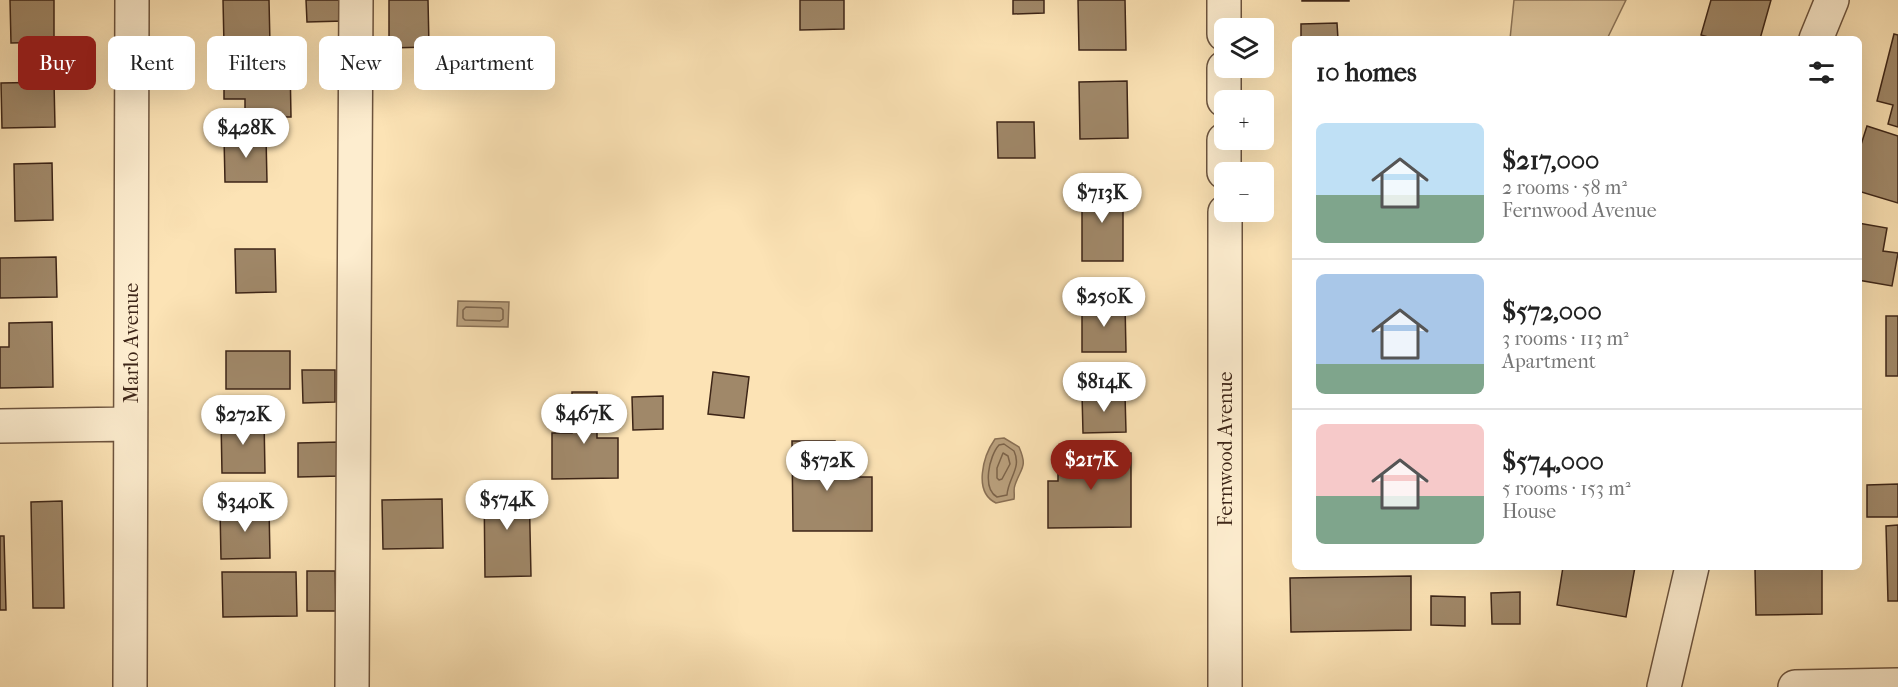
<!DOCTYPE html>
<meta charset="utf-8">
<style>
body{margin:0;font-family:"IM FELL French Canon",serif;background:#f2f2f2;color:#222;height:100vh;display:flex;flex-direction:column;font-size:22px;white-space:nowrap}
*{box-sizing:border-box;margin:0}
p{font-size:20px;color:#767676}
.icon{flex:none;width:33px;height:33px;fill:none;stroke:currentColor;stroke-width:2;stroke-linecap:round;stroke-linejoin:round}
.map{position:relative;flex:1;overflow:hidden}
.details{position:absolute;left:1292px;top:36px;width:570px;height:534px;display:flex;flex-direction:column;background:#fff;border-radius:9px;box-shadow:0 6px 24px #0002}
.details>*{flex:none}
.guide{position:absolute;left:18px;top:36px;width:570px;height:54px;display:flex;gap:12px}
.fabs{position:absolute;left:1214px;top:18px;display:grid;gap:12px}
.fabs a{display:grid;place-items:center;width:60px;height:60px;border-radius:9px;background:#fff;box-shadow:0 6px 24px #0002;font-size:30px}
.price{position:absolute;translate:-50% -51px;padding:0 14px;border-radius:21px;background:#fff;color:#222;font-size:20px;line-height:39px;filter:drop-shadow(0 2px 3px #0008)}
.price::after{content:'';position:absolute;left:50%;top:36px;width:18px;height:14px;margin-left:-9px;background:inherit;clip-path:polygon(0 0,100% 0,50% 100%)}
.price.on{background:#8f2418;color:#fff}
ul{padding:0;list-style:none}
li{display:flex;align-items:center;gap:18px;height:150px;padding:0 24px}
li+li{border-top:2px solid #e0e0e0}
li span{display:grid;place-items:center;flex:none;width:168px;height:120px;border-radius:9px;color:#555}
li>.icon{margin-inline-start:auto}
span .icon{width:72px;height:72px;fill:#fffc;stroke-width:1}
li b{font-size:26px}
h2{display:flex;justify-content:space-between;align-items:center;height:72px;padding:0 24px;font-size:26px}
.chip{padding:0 21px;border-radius:9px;background:#fff;box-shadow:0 6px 24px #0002;font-size:21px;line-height:54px}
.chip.on{background:#8f2418;color:#fff}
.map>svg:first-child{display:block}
.green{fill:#dcc39a;stroke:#8c7458;stroke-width:1.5}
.water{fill:#bba27f;stroke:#897055;stroke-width:1.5}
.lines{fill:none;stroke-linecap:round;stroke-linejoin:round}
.shore{stroke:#7c644b;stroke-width:1.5}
.building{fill:#a08869;stroke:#3d2517;stroke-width:1.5}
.minor-casing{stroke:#6d543e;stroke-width:36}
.minor{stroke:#fdedcf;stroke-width:33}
.labels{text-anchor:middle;stroke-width:5;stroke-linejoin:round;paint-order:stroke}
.street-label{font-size:20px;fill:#3d2517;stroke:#fdedcf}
</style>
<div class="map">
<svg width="1898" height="687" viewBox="0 0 1898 687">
<rect width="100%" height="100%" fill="#fce3b5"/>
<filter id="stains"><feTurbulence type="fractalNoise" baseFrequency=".00333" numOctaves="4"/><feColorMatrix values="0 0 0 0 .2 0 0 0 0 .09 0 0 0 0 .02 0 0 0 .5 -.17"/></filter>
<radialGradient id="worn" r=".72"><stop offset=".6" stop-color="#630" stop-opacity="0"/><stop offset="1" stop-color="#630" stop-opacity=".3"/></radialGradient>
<!-- green -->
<path class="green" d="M1514,0H1626L1607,39H1510Z"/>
<!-- water -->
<path class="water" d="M458,301L509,302L508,327L457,326Z
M1004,438L1019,447C1028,468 1021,467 1015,485C1013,490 1015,494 1014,499L996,503C973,492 983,456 995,439Z"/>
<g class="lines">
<!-- shore -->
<path class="shore" d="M466,307L501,308L503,310V319L500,321L465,320L463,318V310Z
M1004,444L1014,451C1022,468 1008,478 1007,495L997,497C982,489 989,456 999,445Z
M1003,453L1008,456L1010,464L1002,479L999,480L997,478V468Z"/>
</g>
<!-- building -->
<path class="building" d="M10,0H54V42L11,43Z
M223,0H269L270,45H224Z
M306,0H343L344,21L307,22Z
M389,0H428L429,47L389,48Z
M800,0H844V29L800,30Z
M1013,0H1044V13L1013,14Z
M1078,0H1125L1126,50H1079Z
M1302,0H1349V1H1302Z
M1711,0H1771L1760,39H1715L1701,35Z
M1337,23L1338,39H1301V24Z
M1894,34L1898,35V127L1888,124L1893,105L1877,101Z
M290,63L291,117H245V99H224V64Z
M1127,81L1128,138L1080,139L1079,82Z
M54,82L55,127L2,128L1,83Z
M997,122H1034L1035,158H998Z
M1867,126L1898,136V203L1858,191V154Z
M266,136L267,182H225L224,137Z
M52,163L53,220L15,221L14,164Z
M1293,186H1294V250Z
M1082,188H1123V261H1082Z
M1858,223L1887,228L1883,251L1898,253L1892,286L1858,280Z
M235,249H275L276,292L236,293Z
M56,257L57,297L0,298V258Z
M1125,303L1126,352H1082V304Z
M1886,316H1898V376H1886Z
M52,322L53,387L0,388V347H9V323Z
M226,351H290V389H226Z
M302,370H335V402L303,403Z
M713,372L749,377L744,418L708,414Z
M572,392H597V438H618V478L552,479V433H572Z
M1082,394H1125L1126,432L1083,433Z
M663,396V429L633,430L632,397Z
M264,418L265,473H222L221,419Z
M792,441H835V477H872V531H793Z
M340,442L341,476L298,477V443Z
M1058,453H1131V527L1048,528V481H1058Z
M529,484L531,576L485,577L484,485Z
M1898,484V517H1867V485Z
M442,499L443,548L383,549L382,500Z
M62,501L64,608H33L31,502Z
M220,507H269L270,558L221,559Z
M1898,525V601H1888L1886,526Z
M0,536H4L6,610H0Z
M1563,567H1635L1626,617L1557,605Z
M1822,568V614L1756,615L1755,569Z
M307,571H335L336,611H307Z
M222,572H296L297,616L223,617Z
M1411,576V630L1291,632L1290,578Z
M1520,592V624H1492L1491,593Z
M1431,596L1465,597V626L1431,625Z"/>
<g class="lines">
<defs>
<path id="minor" d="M1224,0V34
M1816,39L1832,0
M1224,68V100
M1224,140V172
M1225,212V687
M0,426L130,424
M130,687L132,0
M352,687L356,0
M1664,687L1692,567
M1795,687L1898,685"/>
</defs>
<!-- minor casing -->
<use href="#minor" class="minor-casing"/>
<!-- minor -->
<use href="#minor" class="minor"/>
</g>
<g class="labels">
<!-- street labels -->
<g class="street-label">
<text transform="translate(131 343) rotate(-90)" y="7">Marlo Avenue</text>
<text transform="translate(1225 449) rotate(-90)" y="7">Fernwood Avenue</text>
</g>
</g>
<rect width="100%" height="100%" filter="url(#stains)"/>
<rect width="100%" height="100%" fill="url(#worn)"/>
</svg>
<div class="fabs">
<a><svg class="icon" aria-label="layers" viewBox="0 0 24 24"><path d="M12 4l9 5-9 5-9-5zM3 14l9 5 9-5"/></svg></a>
<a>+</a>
<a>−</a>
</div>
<b class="price" style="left:246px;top:159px">$428K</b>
<b class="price" style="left:1102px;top:224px">$713K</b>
<b class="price" style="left:1104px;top:328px">$250K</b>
<b class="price" style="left:1104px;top:413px">$814K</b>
<b class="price" style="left:584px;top:445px">$467K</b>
<b class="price" style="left:243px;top:446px">$272K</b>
<b class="price on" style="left:1091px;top:491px">$217K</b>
<b class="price" style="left:827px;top:492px">$572K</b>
<b class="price" style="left:507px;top:531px">$574K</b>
<b class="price" style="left:245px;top:533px">$340K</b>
<div class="guide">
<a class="chip on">Buy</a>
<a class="chip">Rent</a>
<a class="chip">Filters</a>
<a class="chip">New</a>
<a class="chip">Apartment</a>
</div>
<section class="details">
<h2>10 homes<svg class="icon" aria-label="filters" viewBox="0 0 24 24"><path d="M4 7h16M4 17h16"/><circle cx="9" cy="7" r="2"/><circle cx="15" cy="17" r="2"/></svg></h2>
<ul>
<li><span style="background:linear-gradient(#bfe0f5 60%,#7fa58c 0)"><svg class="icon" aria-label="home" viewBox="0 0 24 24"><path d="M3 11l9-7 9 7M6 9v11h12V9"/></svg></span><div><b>$217,000</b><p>2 rooms · 58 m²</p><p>Fernwood Avenue</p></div></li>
<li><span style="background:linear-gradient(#a9c7e8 75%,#7fa58c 0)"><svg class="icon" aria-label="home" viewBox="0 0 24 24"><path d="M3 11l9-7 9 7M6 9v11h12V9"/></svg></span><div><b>$572,000</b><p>3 rooms · 113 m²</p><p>Apartment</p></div></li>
<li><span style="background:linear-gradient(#f6c9c9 60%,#7fa58c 0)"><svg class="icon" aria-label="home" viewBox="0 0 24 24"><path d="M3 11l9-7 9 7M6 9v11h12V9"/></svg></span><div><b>$574,000</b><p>5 rooms · 153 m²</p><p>House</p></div></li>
</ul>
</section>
</div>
